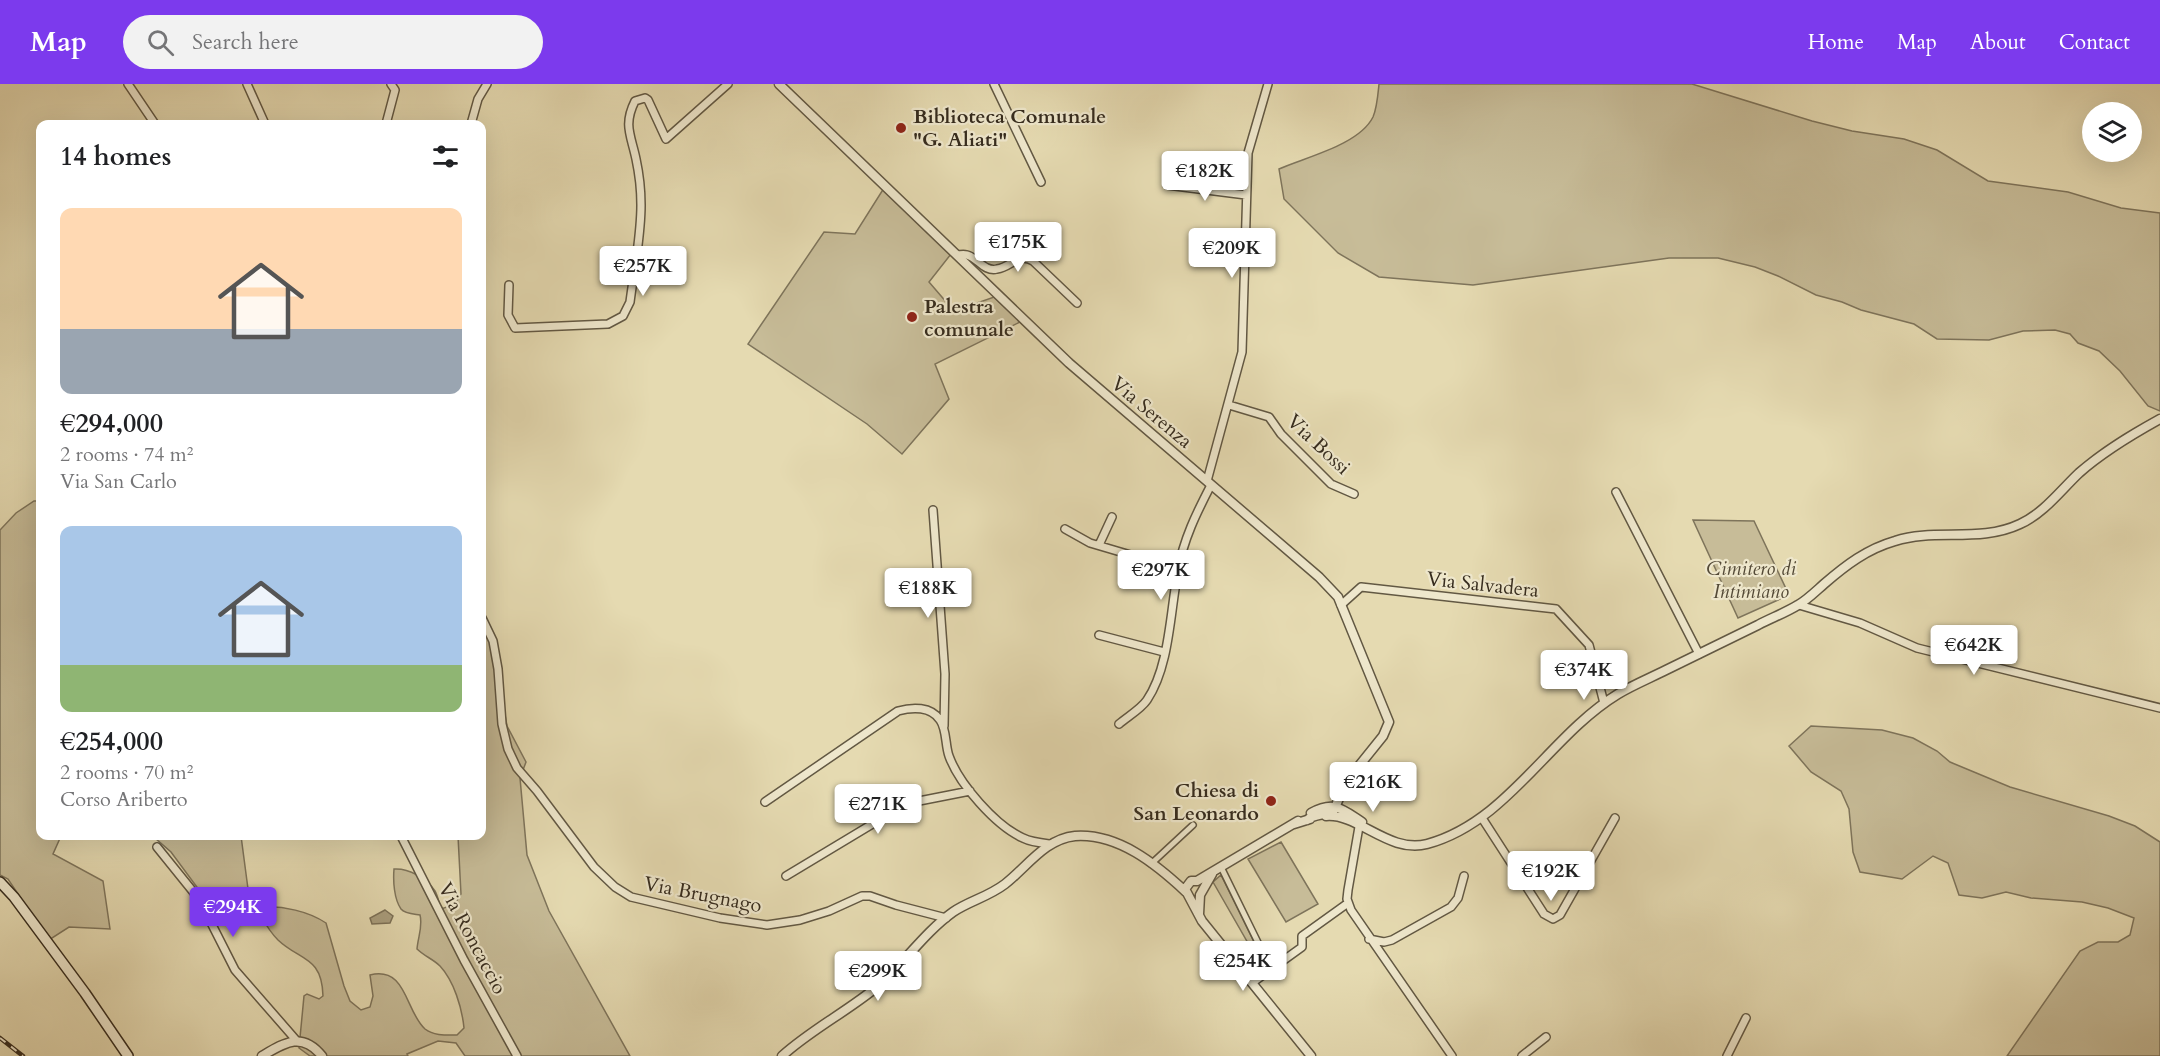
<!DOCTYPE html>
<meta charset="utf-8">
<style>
body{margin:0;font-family:Cardo,serif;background:#f2f2f2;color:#202124;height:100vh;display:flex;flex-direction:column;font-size:22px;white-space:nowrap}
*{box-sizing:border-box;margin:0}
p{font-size:20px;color:#757577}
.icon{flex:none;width:33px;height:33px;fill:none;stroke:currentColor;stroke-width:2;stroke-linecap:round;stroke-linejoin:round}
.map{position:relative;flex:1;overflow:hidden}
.panel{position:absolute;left:36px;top:36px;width:450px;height:720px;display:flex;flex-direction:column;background:#fff;border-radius:12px;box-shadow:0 6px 24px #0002}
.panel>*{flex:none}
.fabs{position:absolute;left:2082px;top:18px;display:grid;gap:12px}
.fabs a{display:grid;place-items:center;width:60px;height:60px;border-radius:50%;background:#fff;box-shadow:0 6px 24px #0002;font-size:30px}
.price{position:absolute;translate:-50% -51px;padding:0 14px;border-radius:6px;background:#fff;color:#222;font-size:20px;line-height:39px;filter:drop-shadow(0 2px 3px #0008)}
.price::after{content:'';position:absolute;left:50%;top:36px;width:18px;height:14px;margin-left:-9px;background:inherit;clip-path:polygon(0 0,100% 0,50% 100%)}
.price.active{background:#7c3aed;color:#fff}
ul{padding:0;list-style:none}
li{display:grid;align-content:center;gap:12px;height:318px;padding:0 24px}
li span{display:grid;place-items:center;height:186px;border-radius:12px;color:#555}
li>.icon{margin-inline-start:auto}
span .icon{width:108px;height:108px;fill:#fffc;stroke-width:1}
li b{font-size:26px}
h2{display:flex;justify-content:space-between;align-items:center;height:72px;padding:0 24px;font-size:26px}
header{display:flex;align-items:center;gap:36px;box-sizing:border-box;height:84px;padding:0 30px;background:#7c3aed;color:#fff}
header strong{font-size:28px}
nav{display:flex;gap:33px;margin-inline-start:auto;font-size:21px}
.search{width:420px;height:54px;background:#f2f2f2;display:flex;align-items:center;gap:15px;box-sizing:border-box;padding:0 21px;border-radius:33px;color:#757577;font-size:22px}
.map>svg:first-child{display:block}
.green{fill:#c7bc98;stroke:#7e745b;stroke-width:1.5}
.water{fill:#aa9f7f;stroke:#7c7158;stroke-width:1.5}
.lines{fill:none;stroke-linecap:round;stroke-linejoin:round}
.pedestrian-casing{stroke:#625843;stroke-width:8}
.minor-casing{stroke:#625843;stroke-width:10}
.tertiary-casing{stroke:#625843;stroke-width:11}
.secondary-casing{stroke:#362c1e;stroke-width:12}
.pedestrian{stroke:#eee7cc;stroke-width:5}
.minor{stroke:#eee7cc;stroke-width:7}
.tertiary{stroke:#eee7cc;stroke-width:8}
.secondary{stroke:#eee7cc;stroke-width:9}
.rail-casing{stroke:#362c1e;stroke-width:4.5}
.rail{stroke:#eee7cc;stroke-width:2;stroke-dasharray:7;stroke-linecap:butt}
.poi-dot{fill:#8f2418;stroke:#eee7cc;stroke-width:2}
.labels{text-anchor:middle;stroke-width:4.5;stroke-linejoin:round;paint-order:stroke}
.poi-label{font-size:20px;font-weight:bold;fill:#362c1e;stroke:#eee7cc;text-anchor:start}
.street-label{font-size:20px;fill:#362c1e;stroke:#eee7cc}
.park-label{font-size:20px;font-style:italic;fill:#534936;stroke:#eee7cc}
</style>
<header>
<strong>Map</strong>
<div class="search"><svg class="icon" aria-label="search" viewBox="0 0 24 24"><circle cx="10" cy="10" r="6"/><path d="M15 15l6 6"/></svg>Search here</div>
<nav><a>Home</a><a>Map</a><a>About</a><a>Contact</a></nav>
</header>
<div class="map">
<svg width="2160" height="972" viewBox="0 0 2160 972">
<rect width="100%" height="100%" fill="#e5dab1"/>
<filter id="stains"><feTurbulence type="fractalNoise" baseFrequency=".00333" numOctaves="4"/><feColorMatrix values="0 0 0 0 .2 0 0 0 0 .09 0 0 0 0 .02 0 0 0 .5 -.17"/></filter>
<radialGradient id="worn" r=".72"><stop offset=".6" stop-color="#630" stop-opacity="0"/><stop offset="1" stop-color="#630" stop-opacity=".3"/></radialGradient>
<!-- green -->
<path class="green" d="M1379,0H1692L1812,37L1852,47L1904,55L1937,66L1988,97L2068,108L2121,124L2160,129V327L2148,322L2120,287L2099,267L2078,259L2070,250L2055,246L2023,247L1989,256L1937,255L1914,240L1861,226L1842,218L1816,211L1778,192L1755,183L1718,174H1669L1473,201L1379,193L1338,169L1284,115L1279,85C1306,73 1359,61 1373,33C1377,24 1378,10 1379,0Z
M884,104L951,170L929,198L954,227L994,213L1020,238L935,280L949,315L902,370L867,340L748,260L824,148L855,150Z
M34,417H40V752H61L53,770L103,797L110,845L69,843L49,856L8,795L0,791V446L16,429Z
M1693,436L1754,437L1789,511L1738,534Z
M482,526L489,542L507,642L526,678L520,694L527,771L549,827L630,972H465L456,959L438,957L407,970L408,972H310L299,964L304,912L307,910L319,915L323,912C322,872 300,877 278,856C271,849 266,841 261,832L263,823C283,822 308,827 326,839L344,902L350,917L361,926L370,923L373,912L370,891C407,882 405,927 425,945C434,952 447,951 457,951L464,944C462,924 454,897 440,882C433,875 424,872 417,865C418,853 423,842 420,831C414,830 405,830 401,825C394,815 393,797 394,785C409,784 426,794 435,807C438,812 439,820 441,825C450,823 457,819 461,810L458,752H482Z
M1811,642L1882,646L1913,654L1937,667L1950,678L2010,703L2109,732L2135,742L2160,758V972H2007L2080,867L2098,858H2118L2130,851L2134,834L2108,824L2082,818L2031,814L2006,808L1982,814L1959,811L1948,779L1933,772L1902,795L1860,788L1853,768L1849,725L1841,707L1811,688L1789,662Z
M147,752H241L250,820L245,822L233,817L216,818L205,814L171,768L156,755Z
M1281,758L1318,820L1286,838L1248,775Z
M1221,791L1264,878L1248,859L1213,798Z"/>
<!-- water -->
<path class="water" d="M385,826L393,832L390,839L372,840L370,834Z"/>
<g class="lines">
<defs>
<path id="pedestrian" d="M1151,780L1193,741
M1221,783L1271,885"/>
<path id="minor" d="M128,0L155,40
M247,0L265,40
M994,0L1041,98
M386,40L395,6L391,0
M471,40L478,15L487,0
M1167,101L1246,111
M957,171C960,171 963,170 967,171C978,174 984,188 997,185C1012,183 1018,168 1033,177L1077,219
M509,201L508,231L515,244L608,240L623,232L630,218C634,187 641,153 641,121C641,107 639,89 636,75C631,51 623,41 635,17L645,14L648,16L666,55L728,0
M1229,321L1269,333L1281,350L1331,400L1354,410
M1207,397L1242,268L1248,69L1268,0
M1616,408L1699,570
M933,426L945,590L944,642
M1065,445L1090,459L1178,485
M1099,461L1112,433
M1341,521L1361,503L1556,525L1589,561L1604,619
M1799,521L1860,539L1917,564L2160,624
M482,534L493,557L498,585L502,640L508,665L517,684L537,707L594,783L615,803L631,813L720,834L767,841L800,836L829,827L862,812H870L896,821L946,834
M1099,551L1164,568
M1119,640C1127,633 1141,625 1147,616C1170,582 1170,527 1178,487C1183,456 1197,428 1211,401
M765,718L898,627C912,623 931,622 940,636C947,646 945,661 949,672C959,700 996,742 1023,754C1031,758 1041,759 1050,760
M1482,734L1544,830L1553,835L1560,831L1615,734
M1360,737L1348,806L1347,815L1351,826L1452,972
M401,752L464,876L517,972
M157,763L199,815L235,886L296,956
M786,792L894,727L914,718L970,707
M1369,855L1384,858L1392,856L1451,823L1458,814L1464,792
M1252,899L1302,863V852L1348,819
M1522,972L1546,953
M1727,972L1746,934"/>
<path id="tertiary" d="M779,0L1069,279L1319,493L1338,513L1389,638L1383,652L1346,698L1334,726C1326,732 1315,729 1307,736
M1311,729C1334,716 1342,725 1362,738
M1326,732C1358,729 1389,770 1427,760C1508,738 1549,652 1618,610C1633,601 1650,594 1666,586C1697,571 1727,556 1758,541C1771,534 1785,529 1798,521C1807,516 1816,507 1824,500C1846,481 1867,465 1895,457C1935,444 1980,459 2020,440C2044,429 2060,407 2079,389C2104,367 2131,351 2160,335
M1298,737L1197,797H1191L1185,805L1202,837L1311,972
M1294,740L1310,735
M1199,830L1200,811L1212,790
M262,972C284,959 302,947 322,972
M782,972C812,945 848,927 878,902C904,879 925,848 953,828C969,817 988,813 1005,800C1027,783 1045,755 1075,752C1118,749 1156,780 1186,808"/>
<path id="secondary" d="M0,798L14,813L85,909L128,972"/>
</defs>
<!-- pedestrian casing -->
<use href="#pedestrian" class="pedestrian-casing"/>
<!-- minor casing -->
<use href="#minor" class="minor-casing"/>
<!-- tertiary casing -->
<use href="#tertiary" class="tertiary-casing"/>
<!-- secondary casing -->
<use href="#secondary" class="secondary-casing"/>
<!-- pedestrian -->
<use href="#pedestrian" class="pedestrian"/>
<!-- minor -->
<use href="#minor" class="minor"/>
<!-- tertiary -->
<use href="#tertiary" class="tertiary"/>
<!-- secondary -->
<use href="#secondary" class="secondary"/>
<defs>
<path id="rail" d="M0,954L23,972"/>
</defs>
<!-- rail casing -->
<use href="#rail" class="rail-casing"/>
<!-- rail -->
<use href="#rail" class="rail"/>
</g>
<!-- markers -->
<g class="poi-dot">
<circle cx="901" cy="44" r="6"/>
<circle cx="912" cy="233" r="6"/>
<circle cx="1271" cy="717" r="6"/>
</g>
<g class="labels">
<!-- poi labels -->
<g class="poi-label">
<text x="913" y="39">Biblioteca Comunale<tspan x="913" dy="23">"G. Aliati"</tspan></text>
<text x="924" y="229">Palestra<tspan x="924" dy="23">comunale</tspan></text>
<text x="1259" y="713" text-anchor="end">Chiesa di<tspan x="1259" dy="23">San Leonardo</tspan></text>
</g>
<!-- street labels -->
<g class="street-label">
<text transform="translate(1152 328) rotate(40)" y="7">Via Serenza</text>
<text transform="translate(1319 360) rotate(43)" y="7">Via Bossi</text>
<text transform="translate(1483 500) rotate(6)" y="7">Via Salvadera</text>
<text transform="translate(703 810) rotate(11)" y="7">Via Brugnago</text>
<text transform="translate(473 854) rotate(62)" y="7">Via Roncaccio</text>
</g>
<!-- park labels -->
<g class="park-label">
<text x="1751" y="491">Cimitero di<tspan x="1751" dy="23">Intimiano</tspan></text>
</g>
</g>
<rect width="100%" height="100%" filter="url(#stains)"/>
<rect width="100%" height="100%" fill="url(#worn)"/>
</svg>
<div class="fabs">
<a><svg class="icon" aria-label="layers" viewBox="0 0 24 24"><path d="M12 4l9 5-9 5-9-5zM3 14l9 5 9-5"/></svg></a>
</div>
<b class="price" style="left:1205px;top:118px">€182K</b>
<b class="price" style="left:1018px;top:189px">€175K</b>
<b class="price" style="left:1232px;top:195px">€209K</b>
<b class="price" style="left:643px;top:213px">€257K</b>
<b class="price" style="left:1161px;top:517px">€297K</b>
<b class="price" style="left:928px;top:535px">€188K</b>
<b class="price" style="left:1974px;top:592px">€642K</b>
<b class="price" style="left:1584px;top:617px">€374K</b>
<b class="price" style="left:1373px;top:729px">€216K</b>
<b class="price" style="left:878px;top:751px">€271K</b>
<b class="price" style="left:1551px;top:818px">€192K</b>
<b class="price active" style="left:233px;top:854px">€294K</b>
<b class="price" style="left:1243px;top:908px">€254K</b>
<b class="price" style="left:878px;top:918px">€299K</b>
<section class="panel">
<h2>14 homes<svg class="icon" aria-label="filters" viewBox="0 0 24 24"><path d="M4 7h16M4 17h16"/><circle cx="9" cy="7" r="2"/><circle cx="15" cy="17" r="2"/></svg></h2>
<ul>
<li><span style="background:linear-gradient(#ffd9b3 65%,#9aa5b1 0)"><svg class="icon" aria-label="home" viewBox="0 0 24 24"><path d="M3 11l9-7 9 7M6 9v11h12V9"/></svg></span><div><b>€294,000</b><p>2 rooms · 74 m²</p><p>Via San Carlo</p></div></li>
<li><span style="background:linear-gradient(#a9c7e8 75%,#8fb573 0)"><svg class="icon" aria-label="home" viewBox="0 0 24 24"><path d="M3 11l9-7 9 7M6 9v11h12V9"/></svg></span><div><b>€254,000</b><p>2 rooms · 70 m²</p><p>Corso Ariberto</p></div></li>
</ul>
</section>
</div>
